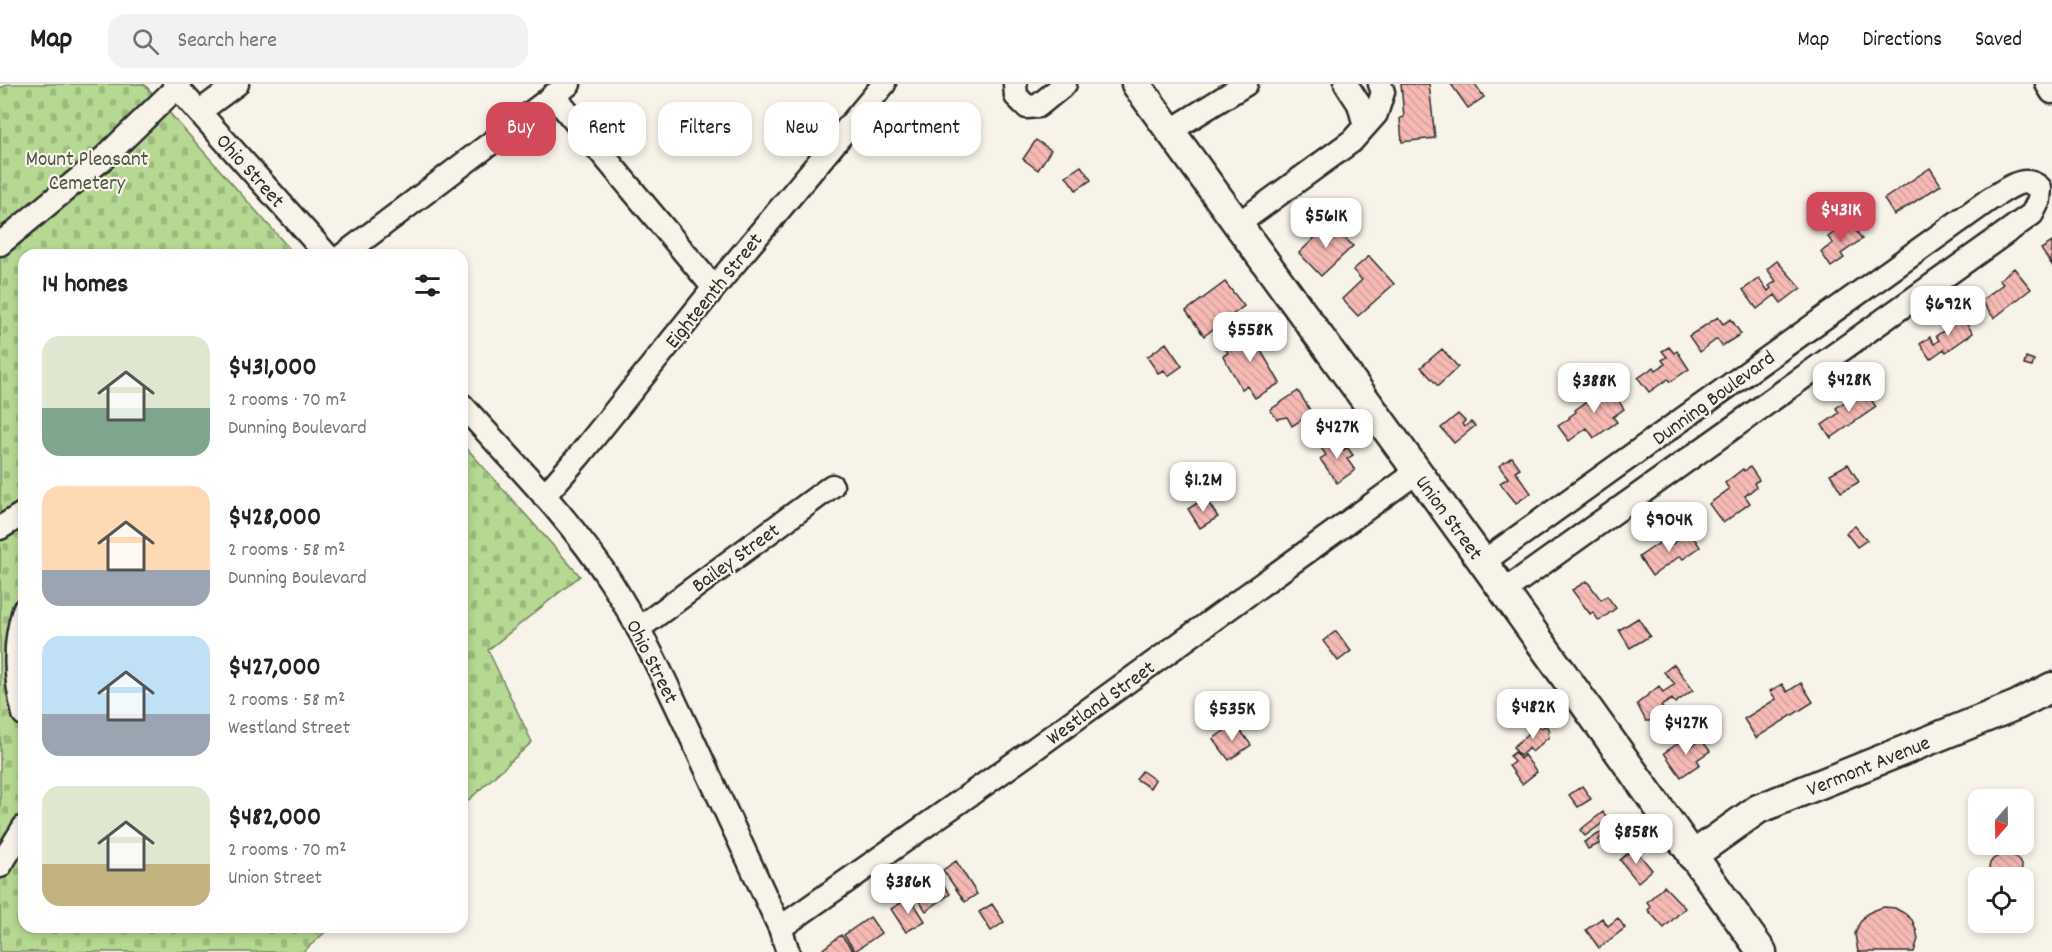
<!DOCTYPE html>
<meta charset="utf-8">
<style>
body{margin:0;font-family:Dekko,sans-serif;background:#f2f2f2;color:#222;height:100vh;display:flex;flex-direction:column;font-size:22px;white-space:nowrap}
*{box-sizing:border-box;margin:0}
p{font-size:20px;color:#767676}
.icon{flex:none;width:33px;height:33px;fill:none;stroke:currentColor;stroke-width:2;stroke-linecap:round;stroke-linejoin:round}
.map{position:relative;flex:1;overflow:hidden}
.details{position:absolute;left:18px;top:165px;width:450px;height:684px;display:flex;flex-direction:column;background:#fff;border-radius:18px;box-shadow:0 3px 9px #0003}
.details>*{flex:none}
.top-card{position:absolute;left:486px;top:18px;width:570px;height:54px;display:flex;gap:12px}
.needle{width:39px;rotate:200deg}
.fabs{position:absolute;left:1968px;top:705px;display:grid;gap:12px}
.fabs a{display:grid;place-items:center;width:66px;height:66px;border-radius:12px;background:#fff;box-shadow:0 3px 9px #0003;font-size:30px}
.price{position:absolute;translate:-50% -51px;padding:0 14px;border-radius:12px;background:#fff;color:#222;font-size:20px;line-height:39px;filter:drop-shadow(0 2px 3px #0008)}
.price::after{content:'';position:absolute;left:50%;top:36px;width:18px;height:14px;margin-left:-9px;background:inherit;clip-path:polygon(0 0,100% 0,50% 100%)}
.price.on{background:#d1495b;color:#fff}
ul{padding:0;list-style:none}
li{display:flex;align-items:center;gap:18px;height:150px;padding:0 24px}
li span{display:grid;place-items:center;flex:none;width:168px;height:120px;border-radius:18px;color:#555}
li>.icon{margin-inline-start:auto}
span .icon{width:72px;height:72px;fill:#fffc;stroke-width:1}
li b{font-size:26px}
h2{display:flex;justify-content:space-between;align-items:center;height:72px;padding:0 24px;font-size:26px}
.chip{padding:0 21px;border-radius:18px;background:#fff;box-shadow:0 3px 9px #0003;font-size:21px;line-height:54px}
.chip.on{background:#d1495b;color:#fff}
header{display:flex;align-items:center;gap:36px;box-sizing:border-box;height:84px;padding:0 30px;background:#fff;border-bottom:2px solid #e0e0e0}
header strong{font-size:28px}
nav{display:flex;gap:33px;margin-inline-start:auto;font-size:21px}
.search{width:420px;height:54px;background:#f2f2f2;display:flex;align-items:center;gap:15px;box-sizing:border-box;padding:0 21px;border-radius:18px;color:#767676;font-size:22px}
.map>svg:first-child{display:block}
.cemetery{fill:url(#cemetery-stones);stroke:#70825e;stroke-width:1.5}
.building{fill:url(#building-back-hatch);stroke:#2b2b2b;stroke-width:1.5}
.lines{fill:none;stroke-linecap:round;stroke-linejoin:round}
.minor-casing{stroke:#2b2b2b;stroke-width:27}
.major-casing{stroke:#2b2b2b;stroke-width:33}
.minor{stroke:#f7f3e8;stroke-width:22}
.major{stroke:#f7f3e8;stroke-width:28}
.labels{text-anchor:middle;stroke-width:4.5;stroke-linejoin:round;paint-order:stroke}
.park-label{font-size:21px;fill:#4e5645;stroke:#f7f3e8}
.street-label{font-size:21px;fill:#2b2b2b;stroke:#f7f3e8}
</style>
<header>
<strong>Map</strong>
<div class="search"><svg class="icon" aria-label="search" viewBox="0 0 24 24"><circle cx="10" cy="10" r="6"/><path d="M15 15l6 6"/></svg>Search here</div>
<nav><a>Map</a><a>Directions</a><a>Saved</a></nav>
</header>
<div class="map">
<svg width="2052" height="868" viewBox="0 0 2052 868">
<defs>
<pattern id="cemetery-stones" width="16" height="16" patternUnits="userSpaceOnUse" patternTransform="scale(1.5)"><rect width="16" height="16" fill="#b6d892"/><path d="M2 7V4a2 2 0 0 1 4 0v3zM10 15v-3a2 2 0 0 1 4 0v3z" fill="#9dba7e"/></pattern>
<pattern id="building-back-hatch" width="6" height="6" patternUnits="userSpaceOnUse" patternTransform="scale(1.5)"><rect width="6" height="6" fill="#f6bab5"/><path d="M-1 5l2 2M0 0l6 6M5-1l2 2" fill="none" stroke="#d3a09c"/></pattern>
</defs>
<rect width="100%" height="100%" fill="#f7f3e8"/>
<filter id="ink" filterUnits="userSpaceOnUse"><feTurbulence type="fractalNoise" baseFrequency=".0167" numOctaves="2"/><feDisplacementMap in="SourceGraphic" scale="12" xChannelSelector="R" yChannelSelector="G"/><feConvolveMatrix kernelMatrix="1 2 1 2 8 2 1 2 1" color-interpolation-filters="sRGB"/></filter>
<g filter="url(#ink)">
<!-- cemetery -->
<path class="cemetery" d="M8,0H144L295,171H24V843H331L303,868H0V4Z
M462,359L580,492L488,566L532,658L462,722Z"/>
<!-- building -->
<path class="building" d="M1401,0H1429L1435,54L1402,58L1400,34L1404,33Z
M1451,0H1475L1484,13L1468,24Z
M1036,56L1051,66L1038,86L1023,75Z
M1081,82L1091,96L1076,106L1066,92Z
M1930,84L1941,101L1894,131L1884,115Z
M1849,137L1862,155L1841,170L1844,174L1831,183L1821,168L1833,159L1828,153Z
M1330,139L1353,162L1321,192L1299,169Z
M2052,158V181L2041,165Z
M1369,172L1394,200L1358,232L1342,215L1362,196L1353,186Z
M1777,177L1801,204L1781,219L1775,211L1757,225L1743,206L1759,194L1768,207L1771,204L1769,202L1776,197L1767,185Z
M2014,184L2031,205L1994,234L1981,217L2003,200L1999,196Z
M1225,198L1244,222L1204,252L1186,227Z
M1958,228L1973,249L1946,268L1944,265L1930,275L1920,260L1930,253L1934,260L1939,256L1936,252L1952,241L1948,235Z
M1718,233L1723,240L1731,235L1741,250L1722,262L1717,255L1700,268L1689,252Z
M1247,243L1257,259L1263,256L1268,264L1261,267L1280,299L1255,314L1247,302L1242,305L1223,272L1228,269L1222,259Z
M1166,259L1182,282L1168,292L1164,286L1158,289L1147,273Z
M1669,263L1674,269L1677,267L1689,285L1670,298L1668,295L1649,308L1638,294L1654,283L1656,286L1665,280L1662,276L1667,273L1662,267Z
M1442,265L1458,283L1438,302L1421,283Z
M2026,273L2034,276L2032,283L2024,281Z
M1606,298L1624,325L1613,333L1617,338L1594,354L1587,344L1569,357L1558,342L1570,334L1569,333L1576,328L1575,326L1596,311L1593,306Z
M1865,306L1876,323L1831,354L1822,341L1839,329L1836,324L1850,314L1849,312L1855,307L1857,311Z
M1298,307L1312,329L1292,342L1287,333L1277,335L1270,326Z
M1458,330L1465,337L1462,340L1464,343L1471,338L1475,342L1454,359L1441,344Z
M1333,352L1344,366L1347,363L1353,371L1347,375L1355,386L1337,399L1320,375L1326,371L1320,362Z
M1512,373L1520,384L1515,387L1531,409L1516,419L1500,399L1508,394L1499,382Z
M1848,380L1859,398L1841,408L1830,390Z
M1750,383L1759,396L1754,399L1756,403L1745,412L1750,419L1723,439L1709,420L1729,405L1725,399L1743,385L1744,387Z
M1205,414L1218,433L1200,444L1188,425Z
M1855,442L1867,456L1857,463L1846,449Z
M1689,447L1700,463L1683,475L1680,472L1652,492L1639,473L1662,457L1667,464Z
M1587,497L1601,516L1607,512L1616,524L1599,537L1593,528L1590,530L1572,506Z
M1638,534L1650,552L1630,564L1619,546Z
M1336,547L1351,567L1338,577L1323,557Z
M1674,580L1693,606L1675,619L1672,615L1661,622L1664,626L1650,637H1646L1637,620L1659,602L1663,608L1675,600L1664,588Z
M1801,599L1813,618L1756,654L1744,635L1776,615L1770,607L1782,600L1787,608Z
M1235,639L1251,661L1229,676L1213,655Z
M1545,641L1550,647L1548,649L1549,653L1532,668L1529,664L1520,672L1513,663L1538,642L1541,645Z
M1701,655L1710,667L1697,676L1700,680L1681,693L1664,669L1683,656L1689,664Z
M1515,668L1520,675L1524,671L1537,688L1522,700L1509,682L1514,678L1510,672Z
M1142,687L1155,696L1150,704L1136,695Z
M1582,702L1591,715L1578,723L1569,711Z
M1603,728L1608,735L1585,752L1580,746Z
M1602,748L1604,751L1598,756L1601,759L1588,765L1584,758Z
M1634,764L1652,786L1638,798L1620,776Z
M2002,770L2012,771L2019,777L2022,783L2020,794H1991L1989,784L1990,779L1993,775Z
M956,777L977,810L965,818L943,786Z
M936,791L950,810L926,827L915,811L923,805L921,802Z
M1664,802L1685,824L1664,844L1648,826L1651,823L1647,818Z
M910,813L925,837L906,848L891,825Z
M992,820L1004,838L991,847L979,828Z
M1884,823L1895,824L1904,829L1912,836L1916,845L1918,855L1914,868H1858L1855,850L1859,840L1865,831L1874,826Z
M870,833L881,849L855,867L844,851Z
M1602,834L1608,842L1618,834L1625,844L1599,864L1586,846Z
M841,851L854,868H825L823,865Z"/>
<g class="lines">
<defs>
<path id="minor" d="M174,0L327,171
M1015,0L1016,12L1027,23L1038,22L1065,0
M1346,0L1359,20L1365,42
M2047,0L2052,8
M553,11L714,204
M199,28L237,0
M1170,47L1246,0
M1238,140L1352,57L1376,30L1383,8L1380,0
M0,160L105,73L177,3
M343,171L569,0
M462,321C513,378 569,433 611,498C644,550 670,607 696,663C724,723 752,784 780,844L788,868
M544,412L579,372L714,204L884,0
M0,444L24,429
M1483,478L1990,115C2006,106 2024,89 2040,104L2039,116L2032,130L1504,507
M24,526C13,562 15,595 24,630
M638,545L832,402
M0,782L24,743
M780,844L1026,671L1417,388"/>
<path id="major" d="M1136,0L1483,478L1762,868
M1692,772L1758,725L2017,621L2052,603"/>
</defs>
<!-- minor casing -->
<use href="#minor" class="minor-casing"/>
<!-- major casing -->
<use href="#major" class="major-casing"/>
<!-- minor -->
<use href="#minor" class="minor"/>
<!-- major -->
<use href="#major" class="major"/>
</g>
</g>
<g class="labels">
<!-- park labels -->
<g class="park-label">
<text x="87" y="81">Mount Pleasant<tspan x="87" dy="24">Cemetery</tspan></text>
</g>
<!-- street labels -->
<g class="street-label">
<text transform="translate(251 86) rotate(48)" y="7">Ohio Street</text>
<text transform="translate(713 206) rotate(-51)" y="7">Eighteenth Street</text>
<text transform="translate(1713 313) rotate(-36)" y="7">Dunning Boulevard</text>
<text transform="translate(1450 433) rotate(54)" y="7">Union Street</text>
<text transform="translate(735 473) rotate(-36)" y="7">Bailey Street</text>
<text transform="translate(653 577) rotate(63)" y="7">Ohio Street</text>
<text transform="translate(1100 618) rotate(-36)" y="7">Westland Street</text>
<text transform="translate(1868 681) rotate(-22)" y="7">Vermont Avenue</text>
</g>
</g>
</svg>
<div class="fabs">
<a><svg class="needle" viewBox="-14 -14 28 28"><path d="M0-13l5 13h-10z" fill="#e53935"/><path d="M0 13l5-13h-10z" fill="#767676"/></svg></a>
<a><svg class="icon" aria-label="locate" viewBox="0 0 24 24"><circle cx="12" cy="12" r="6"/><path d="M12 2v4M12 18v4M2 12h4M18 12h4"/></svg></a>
</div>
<b class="price on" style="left:1841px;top:159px">$431K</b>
<b class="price" style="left:1326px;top:165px">$561K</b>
<b class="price" style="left:1948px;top:253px">$692K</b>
<b class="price" style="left:1250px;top:279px">$558K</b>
<b class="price" style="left:1849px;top:329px">$428K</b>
<b class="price" style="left:1594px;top:330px">$388K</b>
<b class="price" style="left:1337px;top:376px">$427K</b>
<b class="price" style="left:1203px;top:429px">$1.2M</b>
<b class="price" style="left:1669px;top:469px">$904K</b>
<b class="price" style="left:1533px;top:656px">$482K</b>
<b class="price" style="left:1232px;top:658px">$535K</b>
<b class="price" style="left:1686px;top:672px">$427K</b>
<b class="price" style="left:1636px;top:781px">$858K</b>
<b class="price" style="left:908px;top:831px">$386K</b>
<div class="top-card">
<a class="chip on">Buy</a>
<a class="chip">Rent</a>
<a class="chip">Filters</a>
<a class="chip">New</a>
<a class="chip">Apartment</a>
</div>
<section class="details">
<h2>14 homes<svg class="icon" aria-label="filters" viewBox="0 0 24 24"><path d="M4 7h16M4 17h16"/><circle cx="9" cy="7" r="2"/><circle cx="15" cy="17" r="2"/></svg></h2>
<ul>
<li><span style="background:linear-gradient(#dfe7d0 60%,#7fa58c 0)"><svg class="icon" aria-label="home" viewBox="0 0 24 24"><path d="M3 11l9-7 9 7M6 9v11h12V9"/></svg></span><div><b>$431,000</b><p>2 rooms · 70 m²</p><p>Dunning Boulevard</p></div></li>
<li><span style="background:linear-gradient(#ffd9b3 70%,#9aa5b1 0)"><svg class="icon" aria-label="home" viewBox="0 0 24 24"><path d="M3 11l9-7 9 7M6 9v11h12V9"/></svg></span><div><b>$428,000</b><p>2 rooms · 58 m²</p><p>Dunning Boulevard</p></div></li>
<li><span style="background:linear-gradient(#bfe0f5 65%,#9aa5b1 0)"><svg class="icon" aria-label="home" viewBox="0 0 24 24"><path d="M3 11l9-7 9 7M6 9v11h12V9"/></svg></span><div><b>$427,000</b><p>2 rooms · 58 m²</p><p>Westland Street</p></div></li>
<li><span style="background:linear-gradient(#dfe7d0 65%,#c2b280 0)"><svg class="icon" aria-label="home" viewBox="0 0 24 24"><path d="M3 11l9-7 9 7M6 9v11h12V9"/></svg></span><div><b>$482,000</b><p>2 rooms · 70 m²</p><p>Union Street</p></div></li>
</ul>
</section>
</div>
